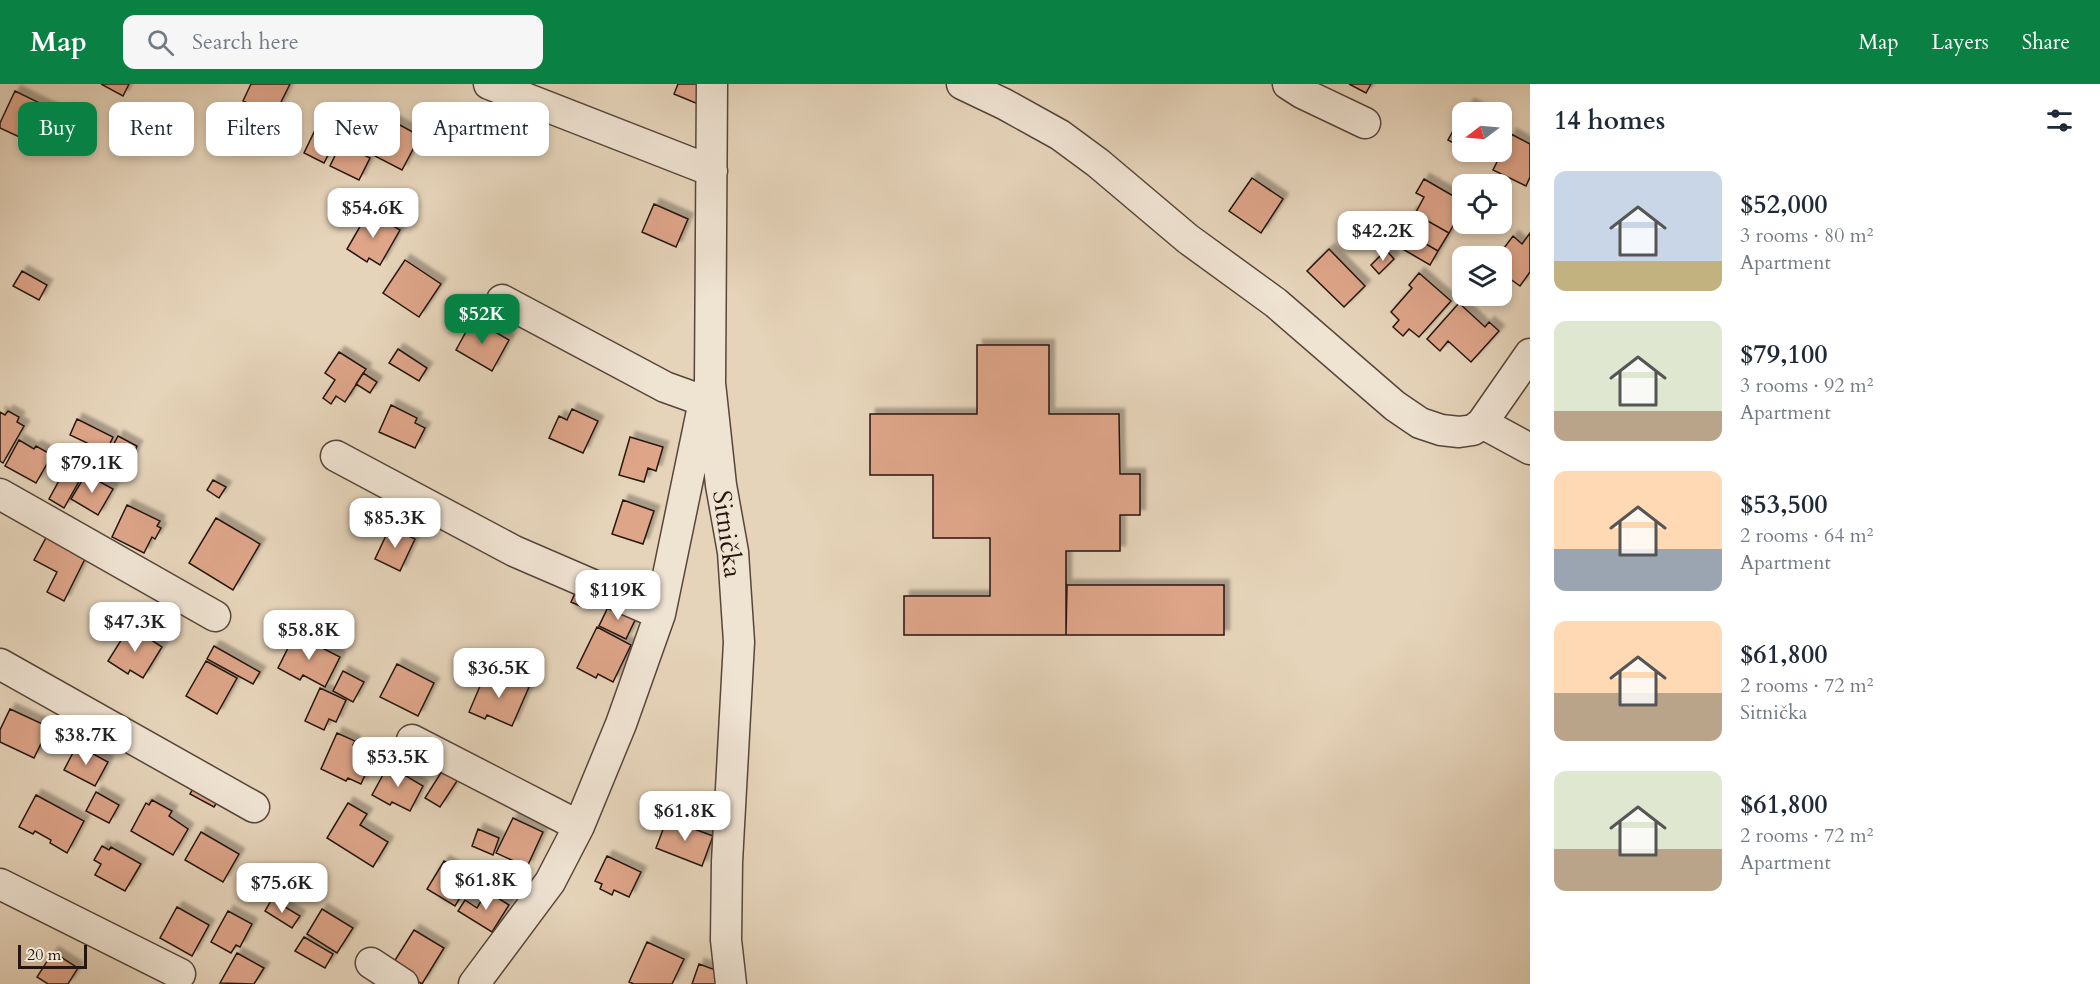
<!DOCTYPE html>
<meta charset="utf-8">
<style>
body{margin:0;font-family:Cardo,serif;background:#f6f6f7;color:#1f2937;height:100vh;display:flex;flex-direction:column;font-size:22px;white-space:nowrap}
*{box-sizing:border-box;margin:0}
p{font-size:20px;color:#747a83}
.icon{flex:none;width:33px;height:33px;fill:none;stroke:currentColor;stroke-width:2;stroke-linecap:round;stroke-linejoin:round}
.map{position:relative;flex:1;overflow:hidden}
.details{display:flex;flex-direction:column;background:#fff;width:570px}
.details>*{flex:none}
.guide{position:absolute;left:18px;top:18px;width:570px;height:54px;display:flex;gap:12px}
.needle{width:39px;rotate:254deg}
.tools{position:absolute;left:1452px;top:18px;display:grid;gap:12px}
.tools a{display:grid;place-items:center;width:60px;height:60px;border-radius:12px;background:#fff;box-shadow:0 3px 9px #0003;font-size:30px}
.scale{position:absolute;left:18px;bottom:15px;width:69px;box-sizing:border-box;padding-left:6px;border:3px solid #26160f;border-top:0;font-size:16px;line-height:21px;white-space:nowrap;color:#26160f;-webkit-text-stroke:4px #efe3d2;paint-order:stroke}
.price{position:absolute;translate:-50% -51px;padding:0 14px;border-radius:12px;background:#fff;color:#222;font-size:20px;line-height:39px;filter:drop-shadow(0 2px 3px #0008)}
.price::after{content:'';position:absolute;left:50%;top:36px;width:18px;height:14px;margin-left:-9px;background:inherit;clip-path:polygon(0 0,100% 0,50% 100%)}
.price.current{background:#0b8043;color:#fff}
ul{padding:0;list-style:none}
li{display:flex;align-items:center;gap:18px;height:150px;padding:0 24px}
li span{display:grid;place-items:center;flex:none;width:168px;height:120px;border-radius:12px;color:#555}
li>.icon{margin-inline-start:auto}
span .icon{width:72px;height:72px;fill:#fffc;stroke-width:1}
li b{font-size:26px}
h2{display:flex;justify-content:space-between;align-items:center;height:72px;padding:0 24px;font-size:26px}
.tag{padding:0 21px;border-radius:12px;background:#fff;box-shadow:0 3px 9px #0003;font-size:21px;line-height:54px}
.tag.current{background:#0b8043;color:#fff}
header{display:flex;align-items:center;gap:36px;box-sizing:border-box;height:84px;padding:0 30px;background:#0b8043;color:#fff}
header strong{font-size:28px}
nav{display:flex;gap:33px;margin-inline-start:auto;font-size:21px}
.search{width:420px;height:54px;background:#f6f6f7;display:flex;align-items:center;gap:15px;box-sizing:border-box;padding:0 21px;border-radius:12px;color:#747a83;font-size:22px}
main{display:flex;flex:1;min-height:0}
.map>svg:first-child{display:block}
.building{fill:#dea589;stroke:#26160f;stroke-width:1.5;filter:url(#shadow)}
.lines{fill:none;stroke-linecap:round;stroke-linejoin:round}
.minor-casing{stroke:#56463a;stroke-width:33}
.minor{stroke:#efe3d2;stroke-width:30}
.labels{text-anchor:middle;stroke-width:4.5;stroke-linejoin:round;paint-order:stroke}
.street-label{font-size:26px;fill:#26160f;stroke:#efe3d2}
</style>
<header>
<strong>Map</strong>
<div class="search"><svg class="icon" aria-label="search" viewBox="0 0 24 24"><circle cx="10" cy="10" r="6"/><path d="M15 15l6 6"/></svg>Search here</div>
<nav><a>Map</a><a>Layers</a><a>Share</a></nav>
</header>
<main>
<div class="map">
<svg width="1530" height="900" viewBox="0 0 1530 900">
<defs>
<filter id="shadow"><feDropShadow dx="5.5" dy="-5.5" stdDeviation="1.5" flood-color="#0004"/></filter>
</defs>
<rect width="100%" height="100%" fill="#e6d4ba"/>
<filter id="stains"><feTurbulence type="fractalNoise" baseFrequency=".00333" numOctaves="4"/><feColorMatrix values="0 0 0 0 .2 0 0 0 0 .09 0 0 0 0 .02 0 0 0 .5 -.17"/></filter>
<radialGradient id="worn" r=".72"><stop offset=".6" stop-color="#630" stop-opacity="0"/><stop offset="1" stop-color="#630" stop-opacity=".3"/></radialGradient>
<!-- building -->
<path class="building" d="M101,0H129L123,12Z
M251,0H290L274,32L243,17Z
M678,0H701L698,20L674,10Z
M1349,0H1371L1366,9Z
M15,7L58,28L41,63L0,44V39Z
M1469,20L1485,28H1464Z
M1462,31V64L1448,56Z
M389,35L420,52L402,86L371,70Z
M510,36L541,48L532,69L501,57Z
M317,42L338,52L324,79L304,69Z
M347,47L358,52L354,59L361,62L358,68L370,74L359,96L330,82Z
M1511,50L1530,60V93L1526,102L1493,86Z
M1252,94L1283,115L1261,149L1229,127Z
M1424,95L1462,117V125L1449,149L1415,130L1424,113L1416,109Z
M654,120L688,135L676,163L642,148Z
M369,127L400,146L380,181L369,174L367,178L347,165Z
M1412,128L1449,149L1438,167L1402,146Z
M1402,146L1438,167L1430,181L1394,160Z
M1530,149V188L1520,202L1502,189V172H1498L1513,152L1522,160Z
M1329,165L1365,202L1344,223L1307,187Z
M1386,166L1394,175L1379,190L1371,181Z
M405,176L441,200L419,233L383,209Z
M22,187L47,201L39,216L13,202Z
M1419,189L1451,217L1419,253L1409,245L1403,252L1393,243L1399,236L1391,228L1412,204L1409,201Z
M1459,219L1485,243L1489,238L1499,247L1471,278L1448,257L1440,267L1427,255Z
M473,235L509,256L492,287L456,266Z
M977,261H1049V330H1119L1120,390H1140V431H1120V467H1066V551H904V512H990V454H933V391H870V330H977Z
M398,265L427,284L419,297L389,279Z
M339,268L366,285L345,318L336,312L331,320L323,314L335,296L325,289Z
M363,289L377,298L370,309L356,300Z
M391,321L417,334L415,339L425,344L415,364L379,348Z
M572,325L598,337L583,369L549,354L559,332L567,336Z
M8,327L19,333L17,338L24,342L3,379L0,377V328L5,331Z
M77,335L113,353L106,368L70,351Z
M118,352L137,362L131,376L110,367Z
M630,353L663,363L656,387L648,384L644,398L619,391Z
M19,356L34,365L36,362L52,371L36,399L5,382Z
M67,382L83,390L64,424L49,415Z
M86,390L113,405L98,431L71,415Z
M213,396L226,403L219,414L207,406Z
M392,413L403,418L393,438L382,433Z
M623,416L654,427L643,460L612,450Z
M127,421L160,437L157,442L161,444L155,455L152,453L144,469L112,453Z
M216,434L260,460L233,506L189,479Z
M390,443L415,455L400,487L375,475Z
M47,452L88,469L64,517L47,508L57,488L34,476Z
M1067,501H1224V551H1066Z
M577,505L590,511L585,524L571,518Z
M610,519L637,532L626,555L599,542Z
M130,542L162,563L143,594L130,586L128,590L108,577Z
M597,543L631,561L613,598L598,590L596,594L577,584Z
M295,550L340,573L325,603L303,591L300,596L278,584Z
M214,562L260,588L253,600L207,575Z
M206,577L237,594L217,630L186,612Z
M397,580L434,599L418,632L380,613Z
M343,587L364,598L353,618L333,607Z
M486,588L506,597L507,594L529,603L512,642L487,631L485,635L469,628Z
M320,604L346,616L336,638L329,635L324,646L305,637Z
M10,625L49,643L34,674L0,658V646Z
M337,649L355,657L353,661L374,671L361,700L348,694L346,697L321,685Z
M77,661L108,678L95,702L64,686Z
M390,678L408,688L406,692L423,702L410,727L392,718L390,721L372,711Z
M442,687L457,697L440,723L425,714Z
M198,696L222,710L214,723L190,710Z
M96,708L119,721L109,739L86,727Z
M36,711L84,737L67,769L50,759L51,756L35,747L33,750L19,743Z
M152,716L172,727L169,732L188,745L173,771L131,747L146,719L149,721Z
M348,719L367,730L360,741L388,758L373,783L327,754Z
M513,734L543,748L527,783L496,769Z
M667,735L713,752L702,782L656,764Z
M478,745L499,754L493,771L472,762Z
M201,748L239,770L223,798L185,776Z
M102,762L109,766L111,763L141,780L125,807L95,791L101,780L94,776Z
M607,772L641,788L629,813L614,806L612,811L600,805L602,800L595,797Z
M444,777L472,794L455,822L427,805Z
M487,807L509,821L492,848L458,827L465,816L477,824Z
M272,815L300,832L292,844L265,827Z
M177,823L209,841L192,872L160,854Z
M322,825L353,844L337,869L307,850Z
M228,827L252,840L240,863L236,861L231,869L211,858Z
M414,846L444,864L422,900L392,881Z
M304,853L333,870L325,884L295,867Z
M647,858L684,875L672,900H634L629,898Z
M53,868L78,884L68,900H48L37,893Z
M237,869L264,884L254,900L220,899Z
M699,880L721,888L717,900H692Z"/>
<g class="lines">
<defs>
<path id="minor" d="M489,0L712,87
M712,0L710,299L721,401L733,468L739,558L727,778L726,856L731,900
M962,0L1004,20L1060,51L1098,79L1188,155L1276,219L1395,322L1420,339L1441,346L1459,348L1473,346L1482,339L1530,270
M1288,0L1302,9L1365,39
M502,216L665,303L704,317
M1482,339L1530,365
M336,372L514,467L660,530
M0,410L215,532
M0,580L254,723
M412,656L579,742
M0,800L180,890
M371,879L403,900
M474,900L550,798L579,742L621,640L660,530L703,322"/>
</defs>
<!-- minor casing -->
<use href="#minor" class="minor-casing"/>
<!-- minor -->
<use href="#minor" class="minor"/>
</g>
<g class="labels">
<!-- street labels -->
<g class="street-label">
<text transform="translate(728 450) rotate(82)" y="9">Sitnička</text>
</g>
</g>
<rect width="100%" height="100%" filter="url(#stains)"/>
<rect width="100%" height="100%" fill="url(#worn)"/>
</svg>
<div class="tools">
<a><svg class="needle" viewBox="-14 -14 28 28"><path d="M0-13l5 13h-10z" fill="#e53935"/><path d="M0 13l5-13h-10z" fill="#747a83"/></svg></a>
<a><svg class="icon" aria-label="locate" viewBox="0 0 24 24"><circle cx="12" cy="12" r="6"/><path d="M12 2v4M12 18v4M2 12h4M18 12h4"/></svg></a>
<a><svg class="icon" aria-label="layers" viewBox="0 0 24 24"><path d="M12 4l9 5-9 5-9-5zM3 14l9 5 9-5"/></svg></a>
</div>
<div class="scale">20 m</div>
<b class="price" style="left:373px;top:155px">$54.6K</b>
<b class="price" style="left:1383px;top:178px">$42.2K</b>
<b class="price current" style="left:482px;top:261px">$52K</b>
<b class="price" style="left:92px;top:410px">$79.1K</b>
<b class="price" style="left:395px;top:465px">$85.3K</b>
<b class="price" style="left:618px;top:537px">$119K</b>
<b class="price" style="left:135px;top:569px">$47.3K</b>
<b class="price" style="left:309px;top:577px">$58.8K</b>
<b class="price" style="left:499px;top:615px">$36.5K</b>
<b class="price" style="left:86px;top:682px">$38.7K</b>
<b class="price" style="left:398px;top:704px">$53.5K</b>
<b class="price" style="left:685px;top:758px">$61.8K</b>
<b class="price" style="left:486px;top:827px">$61.8K</b>
<b class="price" style="left:282px;top:830px">$75.6K</b>
<div class="guide">
<a class="tag current">Buy</a>
<a class="tag">Rent</a>
<a class="tag">Filters</a>
<a class="tag">New</a>
<a class="tag">Apartment</a>
</div>
</div>
<section class="details">
<h2>14 homes<svg class="icon" aria-label="filters" viewBox="0 0 24 24"><path d="M4 7h16M4 17h16"/><circle cx="9" cy="7" r="2"/><circle cx="15" cy="17" r="2"/></svg></h2>
<ul>
<li><span style="background:linear-gradient(#c9d6e8 75%,#c2b280 0)"><svg class="icon" aria-label="home" viewBox="0 0 24 24"><path d="M3 11l9-7 9 7M6 9v11h12V9"/></svg></span><div><b>$52,000</b><p>3 rooms · 80 m²</p><p>Apartment</p></div></li>
<li><span style="background:linear-gradient(#dfe7d0 75%,#b9a48a 0)"><svg class="icon" aria-label="home" viewBox="0 0 24 24"><path d="M3 11l9-7 9 7M6 9v11h12V9"/></svg></span><div><b>$79,100</b><p>3 rooms · 92 m²</p><p>Apartment</p></div></li>
<li><span style="background:linear-gradient(#ffd9b3 65%,#9aa5b1 0)"><svg class="icon" aria-label="home" viewBox="0 0 24 24"><path d="M3 11l9-7 9 7M6 9v11h12V9"/></svg></span><div><b>$53,500</b><p>2 rooms · 64 m²</p><p>Apartment</p></div></li>
<li><span style="background:linear-gradient(#ffd9b3 60%,#b9a48a 0)"><svg class="icon" aria-label="home" viewBox="0 0 24 24"><path d="M3 11l9-7 9 7M6 9v11h12V9"/></svg></span><div><b>$61,800</b><p>2 rooms · 72 m²</p><p>Sitnička</p></div></li>
<li><span style="background:linear-gradient(#dfe7d0 65%,#b9a48a 0)"><svg class="icon" aria-label="home" viewBox="0 0 24 24"><path d="M3 11l9-7 9 7M6 9v11h12V9"/></svg></span><div><b>$61,800</b><p>2 rooms · 72 m²</p><p>Apartment</p></div></li>
</ul>
</section>
</main>
